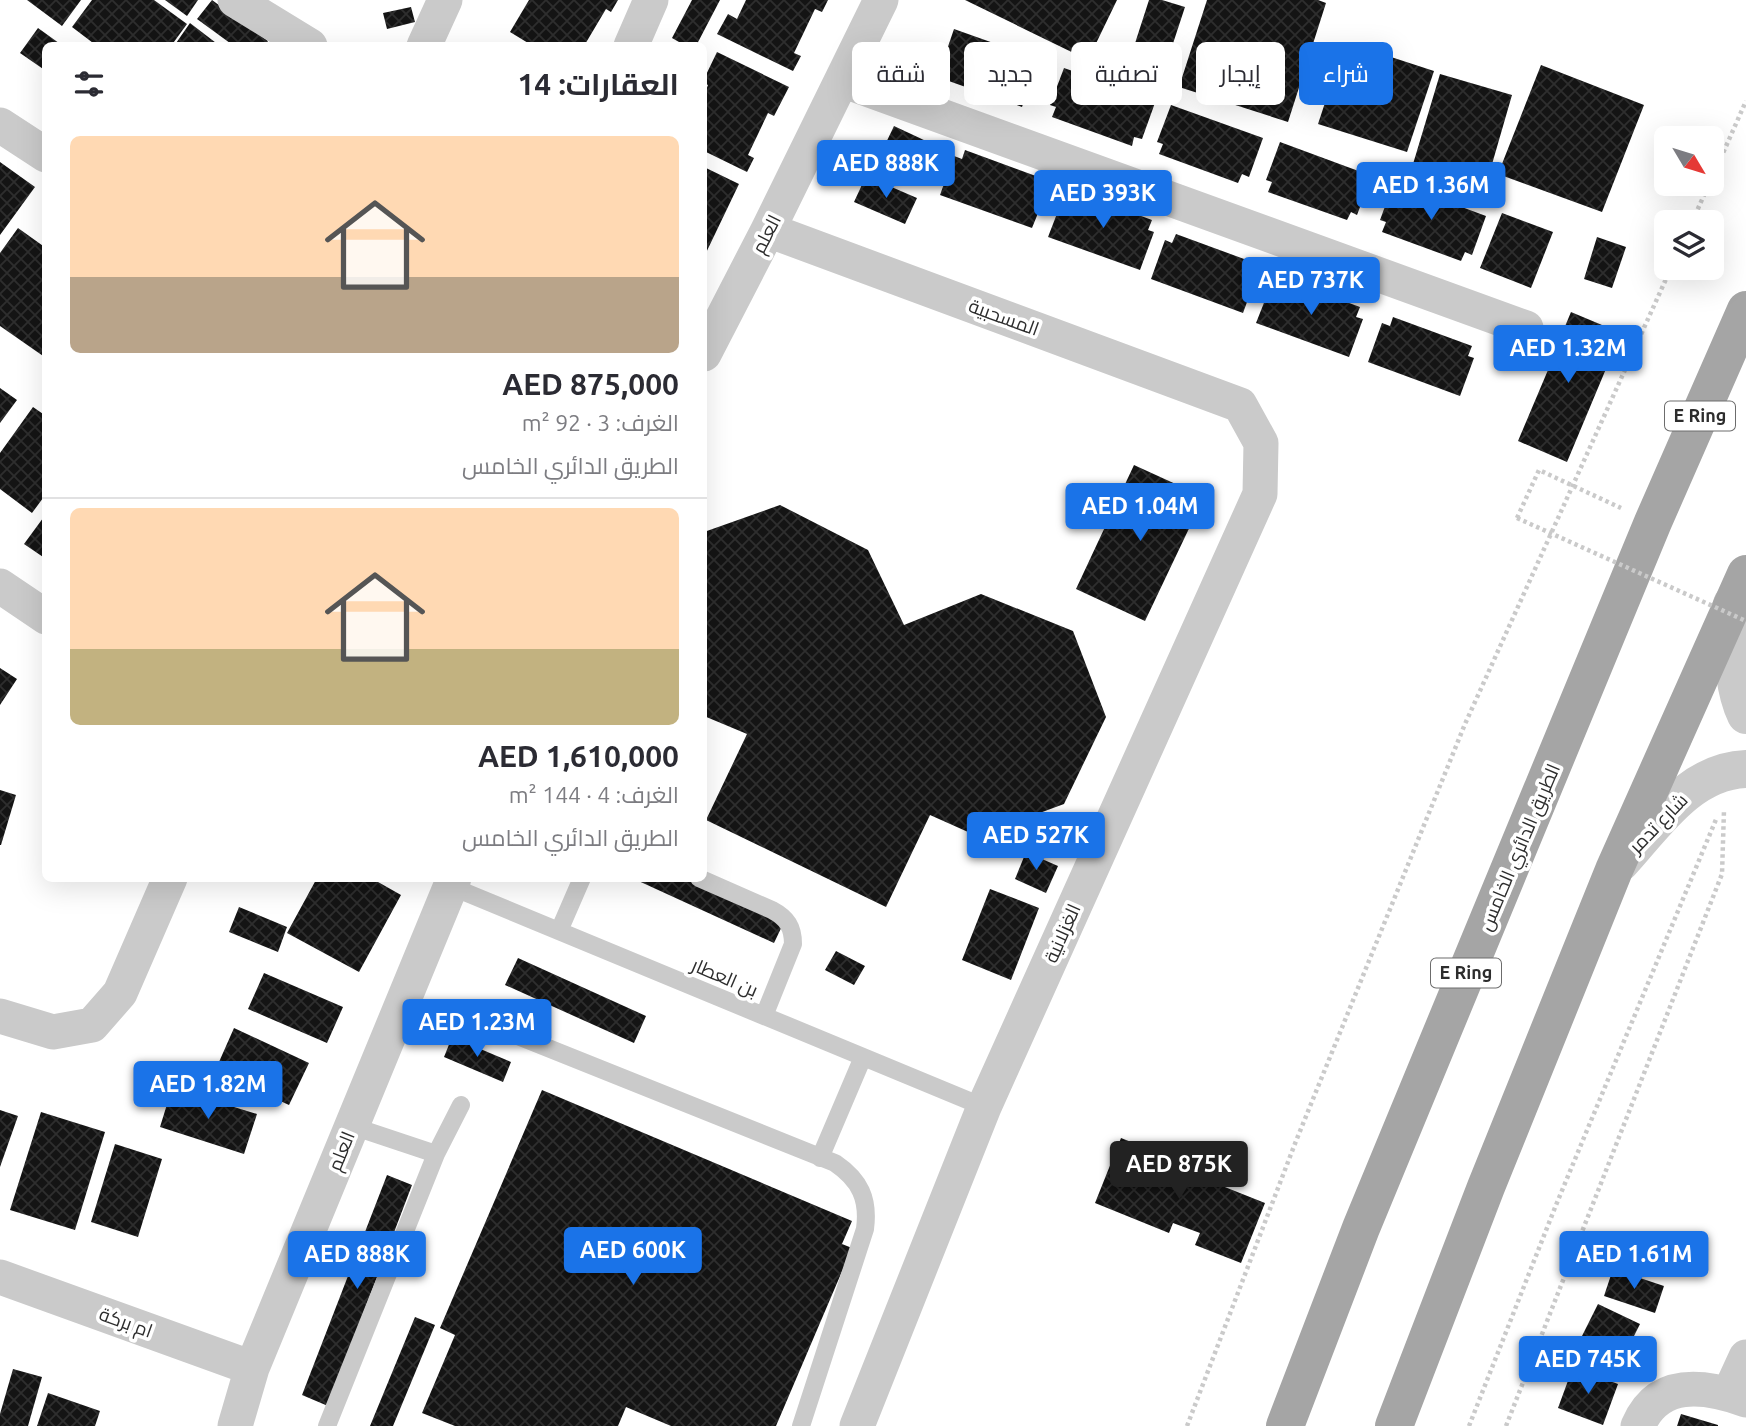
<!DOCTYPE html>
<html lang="ar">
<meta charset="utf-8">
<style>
body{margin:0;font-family:Ubuntu,Cairo,sans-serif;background:#f7f7f7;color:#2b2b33;direction:rtl;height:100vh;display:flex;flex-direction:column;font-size:26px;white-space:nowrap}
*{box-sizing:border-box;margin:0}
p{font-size:23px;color:#7c7c81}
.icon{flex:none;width:38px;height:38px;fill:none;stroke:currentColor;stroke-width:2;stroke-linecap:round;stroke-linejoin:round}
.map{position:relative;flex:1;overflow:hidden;direction:ltr}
.panel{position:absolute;left:42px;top:42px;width:665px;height:840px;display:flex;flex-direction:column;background:#fff;border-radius:10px;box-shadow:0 7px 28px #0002;direction:rtl}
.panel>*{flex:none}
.hud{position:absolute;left:728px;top:42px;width:665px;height:63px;direction:rtl;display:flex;gap:14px}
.needle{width:46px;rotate:128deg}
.fabs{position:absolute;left:1654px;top:126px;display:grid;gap:14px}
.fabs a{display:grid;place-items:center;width:70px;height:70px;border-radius:10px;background:#fff;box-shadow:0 7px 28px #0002;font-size:35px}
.price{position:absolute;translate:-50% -60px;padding:0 16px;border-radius:7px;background:#1a73e8;color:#fff;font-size:23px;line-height:46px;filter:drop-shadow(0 2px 4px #0008)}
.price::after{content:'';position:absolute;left:50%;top:42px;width:21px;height:16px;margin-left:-10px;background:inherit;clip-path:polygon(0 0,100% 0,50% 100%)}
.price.current{background:#222;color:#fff}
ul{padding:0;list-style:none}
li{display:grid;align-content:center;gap:14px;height:371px;padding:0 28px}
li+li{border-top:2px solid #e1e1e2}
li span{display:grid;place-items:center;height:217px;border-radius:10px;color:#555}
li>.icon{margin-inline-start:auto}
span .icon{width:126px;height:126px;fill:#fffc;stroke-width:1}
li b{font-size:30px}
h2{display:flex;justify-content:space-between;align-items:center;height:84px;padding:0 28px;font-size:30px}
.chip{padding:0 24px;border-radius:10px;background:#fff;box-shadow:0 7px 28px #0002;font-size:24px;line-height:63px}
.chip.current{background:#1a73e8;color:#fff}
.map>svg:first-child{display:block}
.building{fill:url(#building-cross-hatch)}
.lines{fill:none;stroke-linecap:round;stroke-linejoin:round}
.path{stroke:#cacaca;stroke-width:4.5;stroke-dasharray:3.5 3.5;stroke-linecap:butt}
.service{stroke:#cacaca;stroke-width:18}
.minor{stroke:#cacaca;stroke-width:35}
.tertiary{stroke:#cacaca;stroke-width:38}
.primary{stroke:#a5a5a5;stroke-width:38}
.path-bridge{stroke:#cacaca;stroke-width:4.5;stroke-dasharray:3.5 3.5;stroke-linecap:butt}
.labels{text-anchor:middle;stroke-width:7;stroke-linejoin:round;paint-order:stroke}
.shield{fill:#fff;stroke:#6c6c6c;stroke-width:2}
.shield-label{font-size:18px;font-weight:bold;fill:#2d2d2d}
.street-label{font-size:19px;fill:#2d2d2d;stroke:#fff}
</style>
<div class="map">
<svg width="1746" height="1426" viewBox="0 0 1746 1426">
<defs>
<pattern id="building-cross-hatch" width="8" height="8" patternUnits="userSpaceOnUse" patternTransform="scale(1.75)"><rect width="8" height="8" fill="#141414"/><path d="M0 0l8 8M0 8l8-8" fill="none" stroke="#2e2e2e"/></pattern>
</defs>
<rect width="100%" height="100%" fill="#fff"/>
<!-- building -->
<path class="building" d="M27,0H81L62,26Z
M92,0H154L187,24L171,46H97L72,27Z
M165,0H198L187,16Z
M212,0L268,41L265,46H234L197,19Z
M529,0H618L611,12L606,9L584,46H533L510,32Z
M692,0H720L696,46H686L672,38Z
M746,0H828L822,12L815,9L794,53L801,56L793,71L717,34L728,14L737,19Z
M965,0H1117L1088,60Z
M1149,0H1162L1185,7L1161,80L1127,68Z
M1207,0H1318L1326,3L1288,122L1179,87Z
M411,7L415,22L387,29L383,13Z
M190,23L220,46H174Z
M38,28L63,46H46V71L20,53Z
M954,29L1047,62L1032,101L1025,98L1022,107L943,79L946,69L941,67Z
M1345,42L1434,71L1407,152L1318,124Z
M717,52L789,87L774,116L768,113L748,155L754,158L747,172L704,151V95L708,85L704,83V79Z
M1541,65L1644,105L1602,212L1498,174Z
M1064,68L1156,100L1142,139L1134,137L1132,146L1052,117L1056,107L1050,105Z
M1440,74L1512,95L1486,185L1413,164Z
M1171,105L1263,138L1249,177L1242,174L1238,183L1159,154L1163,144L1157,142Z
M894,126L926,141L904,185L873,170Z
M1280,142L1372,176L1357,215L1351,212L1347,220L1268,192L1272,182L1266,180Z
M965,150L1044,179L1041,189L1047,191L1032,228L940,195L954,156L962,159Z
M0,162L35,187L0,235Z
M704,167L739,184L704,257Z
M866,176L917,198L905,224L854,202Z
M1394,182L1486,216L1472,255L1465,252L1461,261L1382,232L1386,222L1380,220Z
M1073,191L1152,220L1148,230L1154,232L1140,270L1048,237L1063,198L1070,200Z
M1502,213L1553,232L1531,288L1480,268Z
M18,228L46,248V358L0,326V253Z
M1176,234L1255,263L1251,273L1257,275L1243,313L1151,279L1165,240L1172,243Z
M1597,237L1626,247L1612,288L1584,279Z
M1281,278L1360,307L1356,317L1363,319L1349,357L1256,323L1271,285L1278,287Z
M1571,312L1621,333L1567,462L1518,441L1548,370L1533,364L1542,343L1556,348Z
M1393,317L1472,346L1468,356L1474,358L1460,396L1368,362L1382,323L1390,326Z
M0,388L17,400L0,423Z
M33,407L46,416V494L32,513L0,489V453Z
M1134,465L1204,497L1145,621L1076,589Z
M780,505L868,550L904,625L981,594L1073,631L1106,717L1064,804L977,836L930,815L886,907L706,820L747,734L704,716V532Z
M46,514V559L24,544Z
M0,668L17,679L0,705Z
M0,790L16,795L1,845H0Z
M1026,852L1058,866L1046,893L1015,879Z
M317,878H371L401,895L359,972L287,933Z
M632,878H688L784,922L774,943Z
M990,889L1039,908L1011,980L962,960Z
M239,907L287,927L278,952L229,932Z
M836,951L865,966L854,985L825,970Z
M518,958L646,1016L634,1043L505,985Z
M264,973L343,1007L327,1043L248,1009Z
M234,1028L309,1063L289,1105L215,1071Z
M452,1037L511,1062L503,1082L444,1057Z
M172,1088L257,1114L244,1154L160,1127Z
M542,1090L852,1221L842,1244L852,1248L776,1426H671L626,1407L618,1426H455L422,1413L455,1335L440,1328Z
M0,1110L18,1116L0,1167Z
M41,1112L105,1132L75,1230L10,1210Z
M1121,1138L1159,1153L1157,1160L1265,1203L1241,1263L1195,1245L1200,1233L1173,1223L1169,1233L1095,1203Z
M115,1144L162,1159L138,1237L91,1222Z
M387,1175L412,1185L328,1406L302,1395Z
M1613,1269L1664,1286L1655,1313L1604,1296Z
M1598,1304L1640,1324L1620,1364L1578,1344Z
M415,1317L435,1325L393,1426H370Z
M1573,1367L1618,1384L1603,1425L1558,1408Z
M13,1369L42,1377L28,1426H0V1414Z
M48,1393L100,1411L95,1426H37Z
M1681,1414L1718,1425V1426H1677Z"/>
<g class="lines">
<!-- path -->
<path class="path" d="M1712,178L1746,101
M1692,222L1709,184
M1517,518L1539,470L1621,508
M1187,1426L1296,1141L1465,724L1671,268
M1469,1426L1556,1205L1717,817
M1506,1426L1722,874L1724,810"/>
<!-- service -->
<path class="service" d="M699,878L772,910C787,918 793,927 793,944L764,1016
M450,886L984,1107
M559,931L582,878
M478,1020L835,1163C860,1180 869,1199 865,1229L801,1426
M352,1126L436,1154
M820,1158L863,1057
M327,1426L436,1154L461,1105"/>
<!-- minor -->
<path class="minor" d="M235,0L310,46
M424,46L445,0
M631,46L651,0
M842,80L1526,328
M0,125L46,155
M768,230L1240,405L1261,443L1260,494L984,1107L857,1426
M704,354L768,230L881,0
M0,586L46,617
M0,1016L53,1032L92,1025L120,993L170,878
M0,1277L252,1368
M1729,1394L1746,1357
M235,1426L252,1368L454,878
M1638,1426C1658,1379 1704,1385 1746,1400"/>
<!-- tertiary -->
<path class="tertiary" d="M1732,604C1734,641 1730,681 1746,715
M1620,863C1655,825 1689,771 1746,769"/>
<!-- primary -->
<path class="primary" d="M1285,1426L1361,1228L1653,522L1746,310
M1394,1426L1486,1187L1614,870L1746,574"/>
<!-- path-bridge -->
<path class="path-bridge" d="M1517,518L1746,621"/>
</g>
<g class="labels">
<!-- shield labels -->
<g class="shield">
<rect x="1665" y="401.5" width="70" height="29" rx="5"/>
<rect x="1431" y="958.5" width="70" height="29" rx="5"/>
</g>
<g class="shield-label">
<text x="1700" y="422">E Ring</text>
<text x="1466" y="979">E Ring</text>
</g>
<!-- street labels -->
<g class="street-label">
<text transform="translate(766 234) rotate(-63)" y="7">العلم</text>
<text transform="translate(1004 317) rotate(20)" y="7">المسحبية</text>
<text transform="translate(1658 823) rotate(-46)" y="7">شارع تدمر</text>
<text transform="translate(1519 847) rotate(-67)" y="7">الطريق الدائري الخامس</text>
<text transform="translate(1062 933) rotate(-66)" y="7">الغزلانية</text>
<text transform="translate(725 977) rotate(23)" y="7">بن العطار</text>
<text transform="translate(341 1151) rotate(-68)" y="7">العلم</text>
<text transform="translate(126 1322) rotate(20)" y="7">ام بركة</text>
</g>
</g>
</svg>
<div class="fabs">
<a><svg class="needle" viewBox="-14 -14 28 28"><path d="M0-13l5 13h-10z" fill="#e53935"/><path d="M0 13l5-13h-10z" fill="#7c7c81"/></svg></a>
<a><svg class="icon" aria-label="layers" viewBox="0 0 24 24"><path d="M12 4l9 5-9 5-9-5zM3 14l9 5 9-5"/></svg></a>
</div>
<b class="price" style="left:886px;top:200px">AED 888K</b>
<b class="price" style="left:1431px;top:222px">AED 1.36M</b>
<b class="price" style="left:1103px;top:230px">AED 393K</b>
<b class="price" style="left:1311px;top:317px">AED 737K</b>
<b class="price" style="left:1568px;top:385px">AED 1.32M</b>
<b class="price" style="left:1140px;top:543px">AED 1.04M</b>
<b class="price" style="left:1036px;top:872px">AED 527K</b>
<b class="price" style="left:477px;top:1059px">AED 1.23M</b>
<b class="price" style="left:208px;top:1121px">AED 1.82M</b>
<b class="price current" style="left:1179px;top:1201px">AED 875K</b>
<b class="price" style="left:633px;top:1287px">AED 600K</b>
<b class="price" style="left:357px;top:1291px">AED 888K</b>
<b class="price" style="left:1634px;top:1291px">AED 1.61M</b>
<b class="price" style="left:1588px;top:1396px">AED 745K</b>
<div class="hud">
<a class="chip current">شراء</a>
<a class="chip">إيجار</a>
<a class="chip">تصفية</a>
<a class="chip">جديد</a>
<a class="chip">شقة</a>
</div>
<section class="panel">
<h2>العقارات: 14<svg class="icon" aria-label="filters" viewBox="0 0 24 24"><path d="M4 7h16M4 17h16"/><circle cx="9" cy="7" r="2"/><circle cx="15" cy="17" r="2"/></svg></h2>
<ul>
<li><span style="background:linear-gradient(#ffd9b3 65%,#b9a48a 0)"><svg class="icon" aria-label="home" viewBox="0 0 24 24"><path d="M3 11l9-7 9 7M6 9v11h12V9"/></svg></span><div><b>AED 875,000</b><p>الغرف: 3 · 92 m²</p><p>الطريق الدائري الخامس</p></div></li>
<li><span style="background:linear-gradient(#ffd9b3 65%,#c2b280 0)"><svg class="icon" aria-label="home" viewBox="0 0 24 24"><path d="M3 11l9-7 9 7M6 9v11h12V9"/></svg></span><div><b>AED 1,610,000</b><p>الغرف: 4 · 144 m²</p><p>الطريق الدائري الخامس</p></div></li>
</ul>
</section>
</div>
